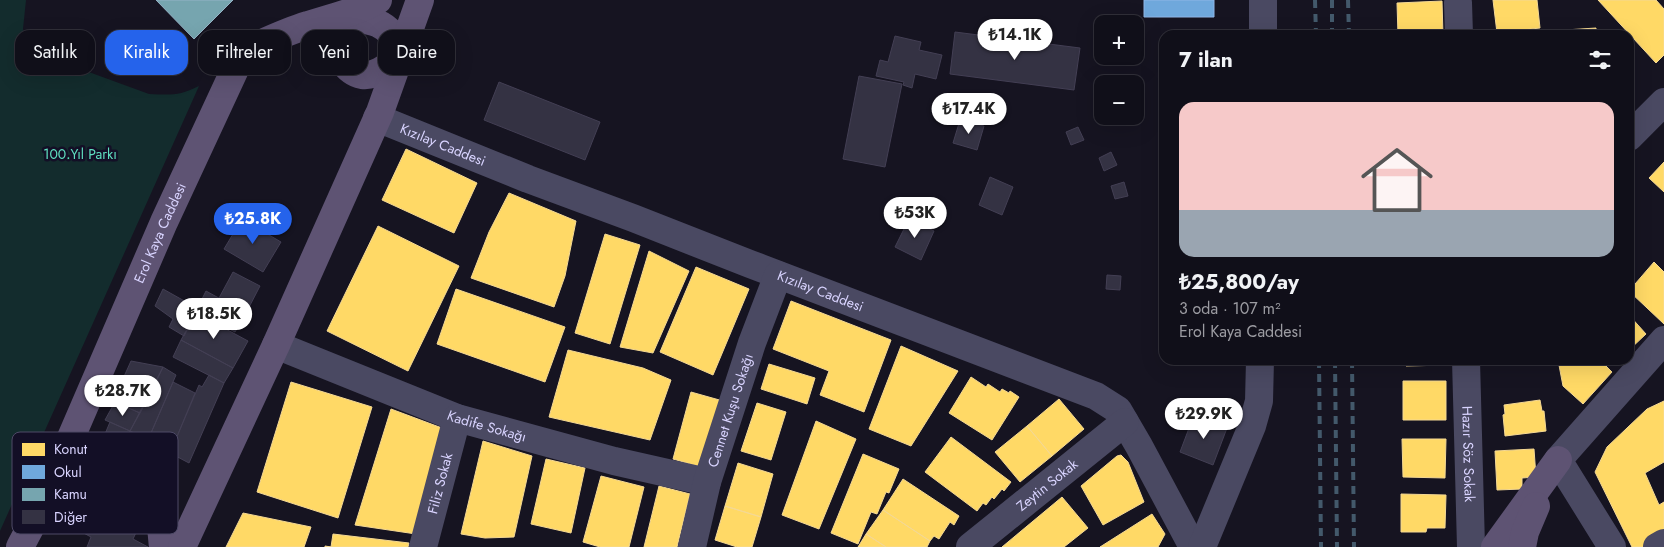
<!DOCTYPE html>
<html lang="tr">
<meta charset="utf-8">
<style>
body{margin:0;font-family:Jost,sans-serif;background:#1e1d26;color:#f1f3f6;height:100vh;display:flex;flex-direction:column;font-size:19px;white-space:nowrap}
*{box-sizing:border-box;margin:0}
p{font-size:16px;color:#9c9ca2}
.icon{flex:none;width:28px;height:28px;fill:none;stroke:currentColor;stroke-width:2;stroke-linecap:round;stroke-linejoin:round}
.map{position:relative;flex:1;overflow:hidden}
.details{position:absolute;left:1159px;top:30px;width:475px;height:335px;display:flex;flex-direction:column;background:#100f19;border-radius:15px;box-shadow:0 5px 20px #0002,0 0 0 1px #302f38}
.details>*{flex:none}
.hud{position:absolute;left:15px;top:30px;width:475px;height:45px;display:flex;gap:10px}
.buttons{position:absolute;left:1094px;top:15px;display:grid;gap:10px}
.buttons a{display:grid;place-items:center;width:50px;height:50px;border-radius:10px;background:#100f19;box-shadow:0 5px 20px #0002,0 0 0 1px #302f38;font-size:25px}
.price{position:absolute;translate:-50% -42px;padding:0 11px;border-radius:18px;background:#fff;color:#222;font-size:16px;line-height:32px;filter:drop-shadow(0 1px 2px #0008)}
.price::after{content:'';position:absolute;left:50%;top:30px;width:15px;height:11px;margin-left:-8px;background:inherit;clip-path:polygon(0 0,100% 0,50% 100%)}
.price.on{background:#2563eb;color:#fff}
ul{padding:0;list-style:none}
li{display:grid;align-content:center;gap:10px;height:265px;padding:0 20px}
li+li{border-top:1px solid #302f38}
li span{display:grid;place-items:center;height:155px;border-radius:15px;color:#555}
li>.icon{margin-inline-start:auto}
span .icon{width:90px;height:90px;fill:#fffc;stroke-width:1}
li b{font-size:21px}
h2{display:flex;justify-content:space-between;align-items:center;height:60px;padding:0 20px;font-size:21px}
.tag{padding:0 18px;border-radius:15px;background:#100f19;box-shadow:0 5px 20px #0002,0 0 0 1px #302f38;font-size:18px;line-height:45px}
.tag.on{background:#2563eb;color:#fff}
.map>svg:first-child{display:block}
.green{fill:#132c2d}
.homes{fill:#ffd966;stroke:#f4d894}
.schools{fill:#6fa8dc;stroke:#8fb5e6}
.public{fill:#76a5af;stroke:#94b3c7}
.building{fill:#343243;stroke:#433f54}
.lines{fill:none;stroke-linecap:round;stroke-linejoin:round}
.minor{stroke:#4a4962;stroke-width:28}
.major{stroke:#5e5373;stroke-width:28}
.rail{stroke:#43596b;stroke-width:4;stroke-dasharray:8 6;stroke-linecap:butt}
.labels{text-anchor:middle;stroke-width:5;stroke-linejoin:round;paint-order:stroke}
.street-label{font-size:14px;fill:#d9d4ff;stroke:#130f26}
.park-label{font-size:14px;fill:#5fe0c0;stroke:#130f26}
.key{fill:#130f26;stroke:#4e4a67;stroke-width:1}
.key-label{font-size:14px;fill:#d9d4ff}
</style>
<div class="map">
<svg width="1664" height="547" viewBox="0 0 1664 547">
<rect width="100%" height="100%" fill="#161421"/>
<!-- green -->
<path class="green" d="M0,0H26L23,29L27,41L45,56L149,94C171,95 179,96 199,86L0,531Z"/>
<!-- homes -->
<path class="homes" d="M1493,0H1537L1540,28L1497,33Z
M1598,0H1656L1664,9V55L1656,63Z
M1442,1L1443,35H1398L1397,3Z
M1596,28V35H1565V30Z
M406,149L477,183L454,233L382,200Z
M1664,162V192L1649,178Z
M509,193L576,221L565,276L554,307L471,278L489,232Z
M378,226L459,266L408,371L327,331Z
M605,234L640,245L610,344L575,333Z
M649,251L689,271L653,353L620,347Z
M1654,262L1664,272V324L1629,291Z
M696,267L749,289L713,375L660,352Z
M456,289L565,327L545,382L437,344Z
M791,301L891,340L864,412L820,395L829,371L773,349Z
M1629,315L1646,334L1629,350Z
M901,346L958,371L911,446L869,429Z
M568,350L643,368L671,380L650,440L549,417Z
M1406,360H1447V365L1406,366Z
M1558,360H1600L1612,372L1583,404L1563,386Z
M769,364L815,378L807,404L761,389Z
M971,377L986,387L988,384L1000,392L1002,389L1009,393L1010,391L1019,397L992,440L949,413Z
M1403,381H1446V420H1403Z
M291,382L372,407L338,518L257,492Z
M691,392L723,401L704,468L673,459Z
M1059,399L1084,429L1052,456L1027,426Z
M1540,400L1542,411H1544L1546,431L1505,436L1503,415L1505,414L1504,405Z
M1664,401V462L1645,473L1659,505L1664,502V537L1646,547H1632L1595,472L1607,447L1647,409Z
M757,403L786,412L771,460L741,451Z
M391,409L442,428L416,534L355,525Z
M816,421L856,439L819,529L782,515Z
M1027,426L1052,456L1020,482L995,452Z
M951,437L1011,482L1004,491L1002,489L994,499L992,497L986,505L983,503L977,511L925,472Z
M1402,439H1446L1445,478L1403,477Z
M483,441L532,456L514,537L485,538L461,534Z
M1534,449L1536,477L1522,478V489L1497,490L1495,451Z
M863,454L899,469L889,493L886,492L877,514L871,512L858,544L831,533Z
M1121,455L1128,462L1144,502L1103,525L1081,486L1117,456Z
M546,459L585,468L571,533L531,524Z
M738,463L773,474L761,517L725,506Z
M601,476L644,487L629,547H600L583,542Z
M903,479L959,516L954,525L950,522L939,539L934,536L930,541L883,510Z
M659,486L690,494L677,547H644Z
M1401,494L1446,495L1445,528H1427L1426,532H1401Z
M1062,497L1088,528L1064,547H1002Z
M725,506L761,517L752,547H737L715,540Z
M883,510L930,541L927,547H886L866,534Z
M243,513L311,527L304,547H226Z
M1152,514L1165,534L1158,547H1100Z
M333,534L409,543L408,547H325V546L331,547Z
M866,534L886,547H858Z"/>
<!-- schools -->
<path class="schools" d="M1144,0H1214V17H1144Z"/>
<!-- public -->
<path class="public" d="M156,0H233L194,39Z"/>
<!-- building -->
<path class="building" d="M955,32L1080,48L1074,90L950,74Z
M895,36L921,42L919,50L942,55L936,79L915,74L912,88L903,85L904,82L876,76L880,60L888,62Z
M859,76L902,84L885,167L843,159Z
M1164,76V129H1160Z
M499,82L600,122L585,160L484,120Z
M960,120L984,126L977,150L953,143Z
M1078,127L1084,140L1071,145L1066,132Z
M1111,152L1117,165L1104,171L1099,158Z
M990,177L1013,187L1002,215L979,205Z
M1124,182L1128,196L1115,199L1111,186Z
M242,219L281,242L263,272L224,249Z
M909,219L934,231L921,260L895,247Z
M233,272L260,286L246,313L219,298Z
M1107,275L1121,276L1120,290L1106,289Z
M163,289L197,308L196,313L184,336L169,327L173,319L155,306Z
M206,291L246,313L235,332L196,311Z
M196,313L248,341L233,368L181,340Z
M181,340L233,368L224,383L173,357Z
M131,361L163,367L150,395L122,381Z
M163,367L176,375L148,440L130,431Z
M209,375L224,383L189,463L170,453L199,385L202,387Z
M122,381L150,395L140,413L112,401Z
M173,382L195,393L171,451L148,440Z
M115,402L140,413L130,431L105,420Z
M1194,415L1227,428L1213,465L1180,452Z
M110,422L130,431L118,456L100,446Z
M130,431L171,451L170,453L175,456L162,483L116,461Z
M109,509L140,524L133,539L148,547H87L91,537L80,531L87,515L103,523Z"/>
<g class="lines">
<!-- minor -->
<g class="minor">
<path d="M1263,0V35"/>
<path d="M1458,3L1459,35"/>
<path id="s1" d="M377,118L528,179L633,218L750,264L1096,396L1118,410L1139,446L1193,547"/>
<path d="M1629,137L1664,102"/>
<path id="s2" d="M276,345L457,418L614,461L707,482"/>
<path id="s3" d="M1466,360L1471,547"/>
<path id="s4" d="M423,547L457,418"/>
<path id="s5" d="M692,547L707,482L752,343L778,275"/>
<path id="s6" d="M970,547L1125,422"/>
<path d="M1202,547L1252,426L1259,401L1260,360"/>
<path d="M1612,547L1558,460L1664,340"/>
<path d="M1657,547L1664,543"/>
</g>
<!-- major -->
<g class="major">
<path d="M337,18C369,19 390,19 402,53C393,63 377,77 362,75C346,72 331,48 332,33C332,28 335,22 337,18Z"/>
<path d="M41,507C51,500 62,493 75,489C104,478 148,494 160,524C162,531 162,540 163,547"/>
<path id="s7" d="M20,547L41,507L164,222L243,52C264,42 285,32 308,25C332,17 355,13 378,0"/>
<path d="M182,547L276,345L380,112L420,0"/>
<path d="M1495,547L1558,460"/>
<path d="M1522,547L1525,532L1536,506"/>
</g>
<!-- rail -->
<path class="rail" d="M1315,0L1316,35
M1332,0V35
M1348,0L1349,35
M1319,360L1321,547
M1335,360L1337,547
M1352,360L1354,547"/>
</g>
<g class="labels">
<!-- street labels -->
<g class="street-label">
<text dy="5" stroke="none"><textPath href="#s1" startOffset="71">Kızılay Caddesi</textPath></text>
<text dy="5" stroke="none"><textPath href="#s7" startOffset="344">Erol Kaya Caddesi</textPath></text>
<text dy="5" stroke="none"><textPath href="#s1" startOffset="476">Kızılay Caddesi</textPath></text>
<text dy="5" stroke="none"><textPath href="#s5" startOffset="142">Cennet Kuşu Sokağı</textPath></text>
<text dy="5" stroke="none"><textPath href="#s2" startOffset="226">Kadife Sokağı</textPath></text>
<text dy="5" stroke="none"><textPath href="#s3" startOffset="94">Hazır Söz Sokak</textPath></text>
<text dy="5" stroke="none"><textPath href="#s4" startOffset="66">Filiz Sokak</textPath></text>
<text dy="5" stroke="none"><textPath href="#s6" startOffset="99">Zeytin Sokak</textPath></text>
</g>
<!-- park labels -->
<g class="park-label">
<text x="80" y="159">100.Yıl Parkı</text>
</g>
</g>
<!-- legend -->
<rect x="12" y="432" width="166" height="102" rx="8" class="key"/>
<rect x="22" y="443" width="23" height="13" fill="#ffd966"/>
<rect x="22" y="465" width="23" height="14" fill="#6fa8dc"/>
<rect x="22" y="488" width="23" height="13" fill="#76a5af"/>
<rect x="22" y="510" width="23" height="14" fill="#343243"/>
<g class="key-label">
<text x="54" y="454">Konut</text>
<text x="54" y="477">Okul</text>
<text x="54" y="499">Kamu</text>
<text x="54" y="522">Diğer</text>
</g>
</svg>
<div class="buttons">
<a>+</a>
<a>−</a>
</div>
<b class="price" style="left:1015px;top:61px">₺14.1K</b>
<b class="price" style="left:969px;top:135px">₺17.4K</b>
<b class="price" style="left:915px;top:239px">₺53K</b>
<b class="price on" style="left:253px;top:245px">₺25.8K</b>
<b class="price" style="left:214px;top:340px">₺18.5K</b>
<b class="price" style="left:123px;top:417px">₺28.7K</b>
<b class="price" style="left:1204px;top:440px">₺29.9K</b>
<div class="hud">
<a class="tag">Satılık</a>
<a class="tag on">Kiralık</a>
<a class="tag">Filtreler</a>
<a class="tag">Yeni</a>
<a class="tag">Daire</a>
</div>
<section class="details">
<h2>7 ilan<svg class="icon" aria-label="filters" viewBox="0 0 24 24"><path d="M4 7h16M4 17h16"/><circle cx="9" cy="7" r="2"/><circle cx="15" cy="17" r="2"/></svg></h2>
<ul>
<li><span style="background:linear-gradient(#f6c9c9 70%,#9aa5b1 0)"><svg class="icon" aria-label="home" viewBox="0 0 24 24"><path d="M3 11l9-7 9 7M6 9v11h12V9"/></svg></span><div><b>₺25,800/ay</b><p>3 oda · 107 m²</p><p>Erol Kaya Caddesi</p></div></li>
</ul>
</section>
</div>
